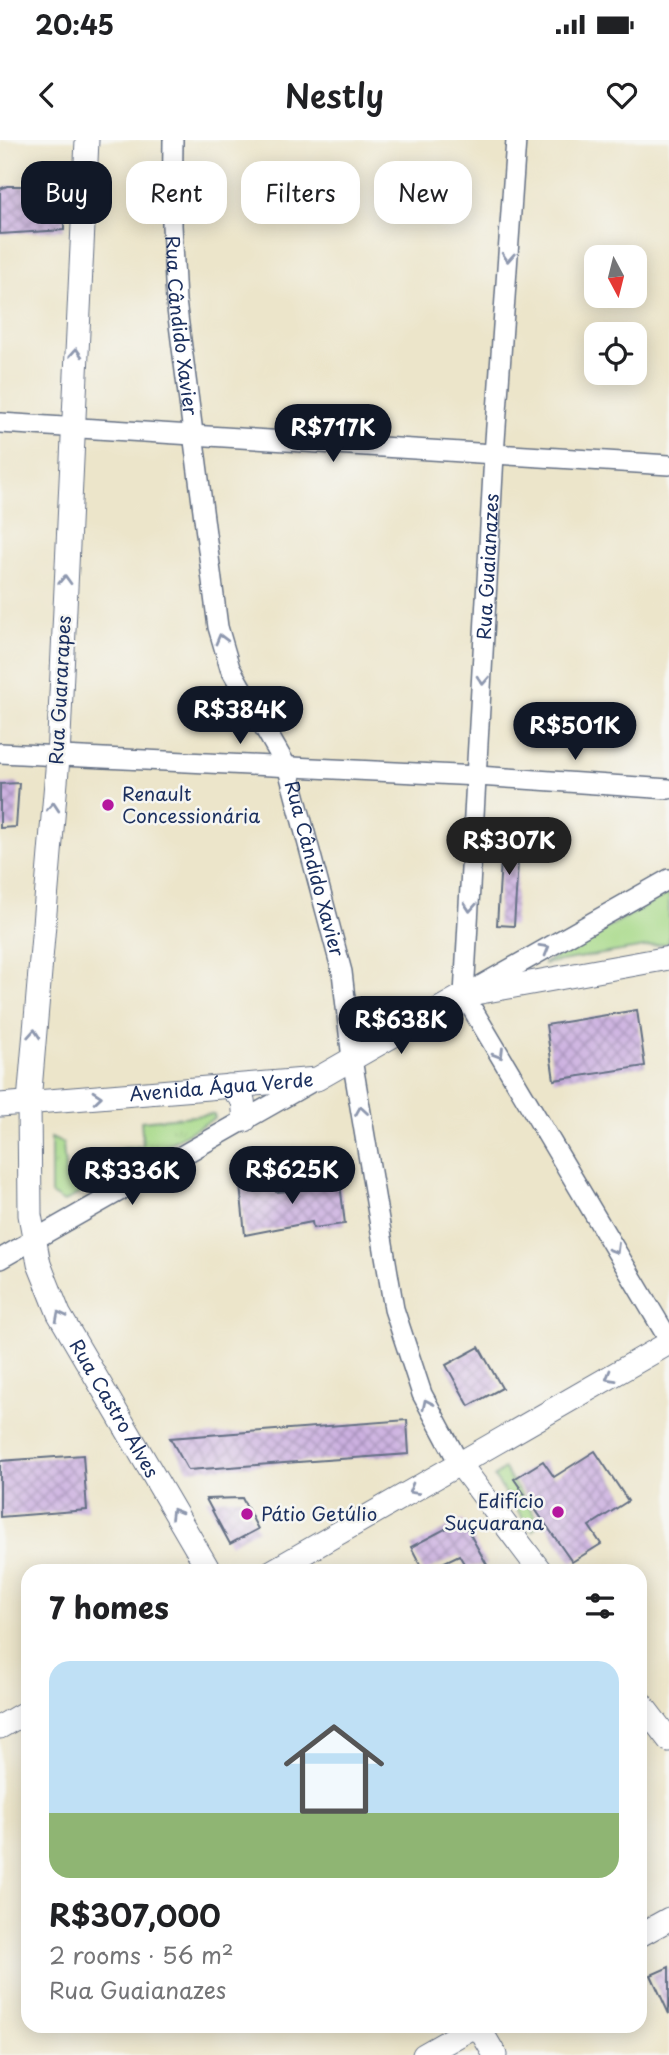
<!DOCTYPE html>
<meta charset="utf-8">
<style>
body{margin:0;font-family:"Playpen Sans",sans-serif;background:#f2f2f2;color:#202124;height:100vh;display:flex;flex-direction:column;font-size:26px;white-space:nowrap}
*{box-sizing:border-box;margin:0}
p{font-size:23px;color:#757577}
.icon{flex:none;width:38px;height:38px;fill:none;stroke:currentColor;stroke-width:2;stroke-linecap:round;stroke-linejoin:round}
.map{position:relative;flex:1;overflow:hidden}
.drawer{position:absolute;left:21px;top:1424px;width:626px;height:469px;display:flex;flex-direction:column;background:#fff;border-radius:21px;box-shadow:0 4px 18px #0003}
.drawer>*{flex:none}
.hud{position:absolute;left:21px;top:21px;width:628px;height:63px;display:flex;gap:14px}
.needle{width:46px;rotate:173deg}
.buttons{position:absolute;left:584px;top:105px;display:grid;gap:14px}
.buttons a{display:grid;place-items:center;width:63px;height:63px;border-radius:14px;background:#fff;box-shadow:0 4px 18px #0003;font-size:35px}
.price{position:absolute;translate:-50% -60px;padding:0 16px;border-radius:24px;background:#111827;color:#fff;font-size:23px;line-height:46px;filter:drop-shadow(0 2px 4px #0008)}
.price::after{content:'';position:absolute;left:50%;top:42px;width:21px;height:16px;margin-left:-10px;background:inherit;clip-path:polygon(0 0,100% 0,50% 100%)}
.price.active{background:#222;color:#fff}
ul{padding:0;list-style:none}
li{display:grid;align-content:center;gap:14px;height:371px;padding:0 28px}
li span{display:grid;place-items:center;height:217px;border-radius:21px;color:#555}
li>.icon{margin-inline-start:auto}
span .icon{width:126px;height:126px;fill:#fffc;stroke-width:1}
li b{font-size:30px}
h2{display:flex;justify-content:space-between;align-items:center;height:84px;padding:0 28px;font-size:30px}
.chip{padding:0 24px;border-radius:21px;background:#fff;box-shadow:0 4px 18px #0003;font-size:24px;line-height:63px}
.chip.active{background:#111827;color:#fff}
.status{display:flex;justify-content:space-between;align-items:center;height:49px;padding:0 35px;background:#fff;direction:ltr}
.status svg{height:19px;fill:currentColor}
header{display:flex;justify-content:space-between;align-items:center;height:91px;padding:0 28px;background:#fff;font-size:32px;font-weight:600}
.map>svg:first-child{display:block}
.grass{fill:url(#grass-tufts);stroke:#618473;stroke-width:2}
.park{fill:#a7d988;stroke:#618473;stroke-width:2}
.building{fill:url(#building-cross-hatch)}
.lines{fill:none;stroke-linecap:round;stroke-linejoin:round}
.minor-casing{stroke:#646f84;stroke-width:22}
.major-casing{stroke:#646f84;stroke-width:25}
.minor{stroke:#fff;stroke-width:19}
.major{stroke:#fff;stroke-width:23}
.oneway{stroke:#8d97ae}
.poi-dot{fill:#b5179e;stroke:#f6f6f2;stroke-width:2.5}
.labels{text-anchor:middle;stroke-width:5;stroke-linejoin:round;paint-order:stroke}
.street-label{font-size:19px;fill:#1b2f5e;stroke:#f6f6f2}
.poi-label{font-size:19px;fill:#1b2f5e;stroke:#f6f6f2;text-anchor:start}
</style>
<div class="status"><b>20:45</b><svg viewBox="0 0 49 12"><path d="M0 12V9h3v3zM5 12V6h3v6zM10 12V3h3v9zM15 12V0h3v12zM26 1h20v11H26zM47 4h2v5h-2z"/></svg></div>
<header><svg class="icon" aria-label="back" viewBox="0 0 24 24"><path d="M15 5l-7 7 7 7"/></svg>Nestly<svg class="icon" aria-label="heart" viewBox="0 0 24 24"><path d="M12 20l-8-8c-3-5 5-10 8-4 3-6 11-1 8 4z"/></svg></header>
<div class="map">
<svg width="669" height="1915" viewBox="0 0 669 1915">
<defs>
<pattern id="grass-tufts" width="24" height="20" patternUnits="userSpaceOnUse" patternTransform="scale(1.75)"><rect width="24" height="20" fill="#a7d988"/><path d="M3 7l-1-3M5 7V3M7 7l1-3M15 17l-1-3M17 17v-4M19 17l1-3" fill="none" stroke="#8fbb78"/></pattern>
<pattern id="building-cross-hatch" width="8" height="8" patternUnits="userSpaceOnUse" patternTransform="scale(1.75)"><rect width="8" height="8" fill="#ccb0e0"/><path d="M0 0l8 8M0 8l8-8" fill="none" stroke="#a590b9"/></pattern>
</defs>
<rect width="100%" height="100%" fill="#f6f6f2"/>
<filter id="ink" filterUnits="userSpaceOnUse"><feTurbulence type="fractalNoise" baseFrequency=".0143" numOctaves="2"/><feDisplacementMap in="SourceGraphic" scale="14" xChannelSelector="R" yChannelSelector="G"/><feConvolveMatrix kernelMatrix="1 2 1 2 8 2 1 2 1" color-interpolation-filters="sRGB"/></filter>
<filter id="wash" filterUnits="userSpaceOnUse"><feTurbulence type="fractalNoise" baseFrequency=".00686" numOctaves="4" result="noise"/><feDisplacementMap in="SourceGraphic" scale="28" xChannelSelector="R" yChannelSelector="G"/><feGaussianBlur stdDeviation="1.57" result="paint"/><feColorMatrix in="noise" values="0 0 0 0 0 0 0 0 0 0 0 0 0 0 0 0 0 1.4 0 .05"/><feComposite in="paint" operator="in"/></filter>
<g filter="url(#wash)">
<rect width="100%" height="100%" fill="#ece5ca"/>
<!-- grass -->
<path class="grass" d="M214,974L215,978L64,1062L51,1054V998L63,1003L66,1042L105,1021V1011L143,1006L141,981Z
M504,1329L540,1383L532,1391L494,1337Z"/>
<!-- park -->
<path class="park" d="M669,753V803L543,824Z"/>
<g id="blocks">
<!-- building -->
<path class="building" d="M7,46H64V90L0,94V49Z
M19,643L16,687L0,688V644Z
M503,688L520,689L514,786L497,785Z
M637,870L645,926L554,940L546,885Z
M339,1036L345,1084L313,1088L312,1082L245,1095L240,1045L275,1042L276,1052L308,1049L307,1040Z
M479,1207L502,1248L469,1266L446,1225Z
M407,1280L409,1314L188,1330L170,1298Z
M595,1311L628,1361L589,1386L601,1404L572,1422L514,1339L543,1321L554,1337Z
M83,1315L87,1370L0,1377V1321Z
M242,1358L258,1389L230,1404L206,1359Z
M462,1380L487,1425L466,1427L459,1415L424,1432L411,1407Z
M669,1827V1874L651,1835Z"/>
</g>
</g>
<g filter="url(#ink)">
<use href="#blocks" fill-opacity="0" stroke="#646f84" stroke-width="2"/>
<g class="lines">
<defs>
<g id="minor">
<path id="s1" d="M173,0L172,85L176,161L218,487L230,528L288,629L342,832L352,919L394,1169L422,1254L459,1323"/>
<path d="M0,283L669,325"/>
<path d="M0,613L478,636L669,649"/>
<path d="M471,851L669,739"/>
<path id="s2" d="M464,855L494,315L516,0"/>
<path d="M464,855L669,1200"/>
<path d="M0,1119L315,940"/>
</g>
<g id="major">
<path id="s3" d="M87,0L58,618L29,962L30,1075L39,1124L59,1174L210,1432"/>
<path d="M229,946L243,960L245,980"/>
<path id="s4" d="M0,965L317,939L464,855L669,818"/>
<path d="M459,1323L541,1432"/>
<path d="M271,1432L669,1203"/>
<path d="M640,1562L669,1600"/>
<path d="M0,1587L28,1571"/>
<path d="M640,1795L669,1779"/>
<path d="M478,1886L495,1915"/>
<path d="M424,1915L475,1886"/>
</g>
</defs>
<!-- minor casing -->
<use href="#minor" class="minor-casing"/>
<!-- major casing -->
<use href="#major" class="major-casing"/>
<!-- minor -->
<use href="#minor" class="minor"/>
<!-- major -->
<use href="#major" class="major"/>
</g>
<!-- one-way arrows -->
<defs><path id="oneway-chevron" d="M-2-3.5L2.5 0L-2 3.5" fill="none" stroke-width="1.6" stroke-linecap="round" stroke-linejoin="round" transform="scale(1.75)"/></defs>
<g class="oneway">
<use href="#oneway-chevron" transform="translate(508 117) rotate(94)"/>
<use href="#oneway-chevron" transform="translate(76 213) rotate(-87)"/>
<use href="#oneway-chevron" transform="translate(65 440) rotate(-88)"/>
<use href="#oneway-chevron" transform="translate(221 499) rotate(-105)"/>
<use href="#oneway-chevron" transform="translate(483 540) rotate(93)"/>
<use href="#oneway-chevron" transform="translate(53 667) rotate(-85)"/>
<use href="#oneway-chevron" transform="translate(470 767) rotate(94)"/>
<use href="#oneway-chevron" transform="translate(545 809) rotate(-30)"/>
<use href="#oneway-chevron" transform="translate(34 894) rotate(-86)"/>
<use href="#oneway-chevron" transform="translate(499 914) rotate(59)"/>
<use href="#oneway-chevron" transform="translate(97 957) rotate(-5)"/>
<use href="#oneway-chevron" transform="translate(361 971) rotate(-99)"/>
<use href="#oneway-chevron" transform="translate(615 1109) rotate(59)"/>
<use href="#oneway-chevron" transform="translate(60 1176) rotate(-117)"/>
<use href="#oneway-chevron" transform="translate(610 1237) rotate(150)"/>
<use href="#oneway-chevron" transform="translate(427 1264) rotate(-116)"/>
<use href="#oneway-chevron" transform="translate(413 1350) rotate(150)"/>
<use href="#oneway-chevron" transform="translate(175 1373) rotate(-121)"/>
</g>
</g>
<!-- markers -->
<g class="poi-dot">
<circle cx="108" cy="665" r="7"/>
<circle cx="558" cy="1372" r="7"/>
<circle cx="247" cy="1374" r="7"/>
</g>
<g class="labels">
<!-- street labels -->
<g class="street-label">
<text dy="7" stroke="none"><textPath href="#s1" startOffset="186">Rua Cândido Xavier</textPath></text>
<text dy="7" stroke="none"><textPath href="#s2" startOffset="429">Rua Guaianazes</textPath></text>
<text transform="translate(60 550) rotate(-87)" y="7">Rua Guararapes</text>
<text dy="7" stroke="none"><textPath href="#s1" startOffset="752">Rua Cândido Xavier</textPath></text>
<text dy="7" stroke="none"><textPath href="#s4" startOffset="222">Avenida Água Verde</textPath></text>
<text dy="7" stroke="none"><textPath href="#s3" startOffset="1290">Rua Castro Alves</textPath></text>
</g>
<!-- poi labels -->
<g class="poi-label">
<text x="122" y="661">Renault<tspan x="122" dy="22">Concessionária</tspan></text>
<text x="544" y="1368" text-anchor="end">Edifício<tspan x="544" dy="22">Suçuarana</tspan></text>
<text x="261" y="1381">Pátio Getúlio</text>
</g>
</g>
</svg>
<div class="buttons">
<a><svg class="needle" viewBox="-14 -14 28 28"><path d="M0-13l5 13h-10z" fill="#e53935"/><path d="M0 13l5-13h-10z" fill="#757577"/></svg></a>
<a><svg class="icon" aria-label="locate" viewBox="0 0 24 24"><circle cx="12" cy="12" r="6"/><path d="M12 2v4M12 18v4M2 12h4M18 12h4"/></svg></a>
</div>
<b class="price" style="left:333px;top:324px">R$717K</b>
<b class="price" style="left:240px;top:606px">R$384K</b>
<b class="price" style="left:575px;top:622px">R$501K</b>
<b class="price active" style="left:509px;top:737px">R$307K</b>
<b class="price" style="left:401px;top:916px">R$638K</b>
<b class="price" style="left:292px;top:1066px">R$625K</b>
<b class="price" style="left:132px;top:1067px">R$336K</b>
<div class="hud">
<a class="chip active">Buy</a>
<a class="chip">Rent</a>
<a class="chip">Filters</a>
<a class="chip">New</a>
</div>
<section class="drawer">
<h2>7 homes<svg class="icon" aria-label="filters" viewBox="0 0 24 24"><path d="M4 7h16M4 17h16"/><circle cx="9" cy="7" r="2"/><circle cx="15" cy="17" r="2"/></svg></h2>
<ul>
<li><span style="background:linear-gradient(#bfe0f5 70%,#8fb573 0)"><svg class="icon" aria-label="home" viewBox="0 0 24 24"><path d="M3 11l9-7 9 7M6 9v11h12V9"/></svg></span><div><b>R$307,000</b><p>2 rooms · 56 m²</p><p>Rua Guaianazes</p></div></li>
</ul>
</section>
</div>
